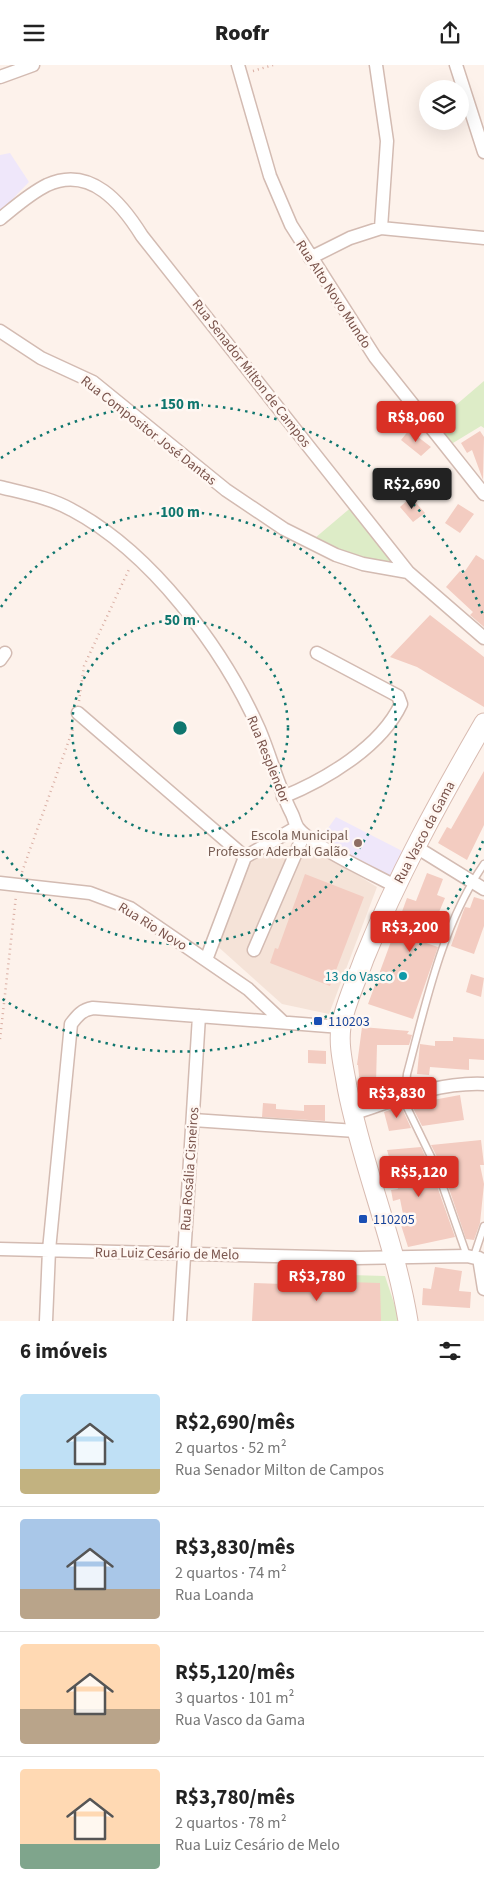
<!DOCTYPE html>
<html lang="pt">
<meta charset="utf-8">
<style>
body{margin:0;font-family:"Source Sans 3",sans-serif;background:#f2f2f2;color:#222;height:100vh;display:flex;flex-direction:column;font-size:19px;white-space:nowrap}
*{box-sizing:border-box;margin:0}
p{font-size:16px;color:#767676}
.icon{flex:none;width:28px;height:28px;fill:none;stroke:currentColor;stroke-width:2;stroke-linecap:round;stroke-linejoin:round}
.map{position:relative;height:1256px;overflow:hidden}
.details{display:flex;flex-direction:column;background:#fff;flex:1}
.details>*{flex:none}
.buttons{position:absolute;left:419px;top:15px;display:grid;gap:10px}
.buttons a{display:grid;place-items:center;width:50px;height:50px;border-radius:50%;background:#fff;box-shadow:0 5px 20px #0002;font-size:25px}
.price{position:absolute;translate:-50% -42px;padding:0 11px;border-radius:5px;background:#d93025;color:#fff;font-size:16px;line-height:32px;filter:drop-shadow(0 1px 2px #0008)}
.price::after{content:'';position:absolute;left:50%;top:30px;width:15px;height:11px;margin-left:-8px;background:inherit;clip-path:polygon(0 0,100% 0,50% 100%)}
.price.selected{background:#222;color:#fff}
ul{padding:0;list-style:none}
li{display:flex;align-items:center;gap:15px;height:125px;padding:0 20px}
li+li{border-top:1px solid #e0e0e0}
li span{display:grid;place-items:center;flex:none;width:140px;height:100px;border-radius:5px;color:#555}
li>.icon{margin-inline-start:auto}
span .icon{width:60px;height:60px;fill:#fffc;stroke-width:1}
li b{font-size:21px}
h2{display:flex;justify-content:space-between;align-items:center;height:60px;padding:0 20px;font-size:21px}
header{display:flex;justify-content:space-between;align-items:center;height:65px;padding:0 20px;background:#fff;font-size:22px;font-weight:800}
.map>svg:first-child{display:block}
.residential{fill:#f5e3d8}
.education{fill:#efe7fa}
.green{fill:#ddecc7}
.building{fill:#f3ccc1}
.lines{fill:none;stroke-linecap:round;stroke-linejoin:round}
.service-casing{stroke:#d3bbb2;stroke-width:9}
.minor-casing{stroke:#d3bbb2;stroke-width:15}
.secondary-casing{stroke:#d8bbb1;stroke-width:21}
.path{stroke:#d9aea3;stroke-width:2.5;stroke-dasharray:1 4;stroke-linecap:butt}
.service{stroke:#fff;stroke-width:6}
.minor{stroke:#fff;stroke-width:12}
.secondary{stroke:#fff;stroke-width:19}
.ring{fill:none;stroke:#0f766e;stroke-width:2.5;stroke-dasharray:2.5 5}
.education-dot{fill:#8d6e63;stroke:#fff7f2;stroke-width:2}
.culture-dot{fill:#0f9aa8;stroke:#fff7f2;stroke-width:2}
.transit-dot{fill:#1a4fb4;stroke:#fff7f2;stroke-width:2}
.labels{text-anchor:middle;stroke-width:5;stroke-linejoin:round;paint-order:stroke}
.street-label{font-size:14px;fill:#7a544c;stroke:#fff7f2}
.education-label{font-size:14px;fill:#785e54;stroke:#fff7f2;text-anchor:end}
.culture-label{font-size:14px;fill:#0d838f;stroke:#fff7f2;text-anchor:end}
.transit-label{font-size:14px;fill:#164399;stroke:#fff7f2;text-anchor:start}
.centre{fill:#0f766e;stroke:#fff7f2;stroke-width:2.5}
.ring-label{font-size:15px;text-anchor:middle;font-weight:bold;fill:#0f766e;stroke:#fff7f2;stroke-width:5;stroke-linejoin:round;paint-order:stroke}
</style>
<header><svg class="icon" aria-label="menu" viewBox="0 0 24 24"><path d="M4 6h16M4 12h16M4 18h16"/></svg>Roofr<svg class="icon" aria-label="share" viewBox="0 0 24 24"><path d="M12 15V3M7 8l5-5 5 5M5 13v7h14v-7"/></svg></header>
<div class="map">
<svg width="484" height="1256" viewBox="0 0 484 1256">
<rect width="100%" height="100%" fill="#fdf2eb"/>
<!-- residential -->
<path class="residential" d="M303,777L377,822L329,949L282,939L215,879L251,792Z"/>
<!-- education -->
<path class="education" d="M10,88L29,117L0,147V90Z
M336,752L410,790L394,817L335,784L321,773Z"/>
<!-- green -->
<path class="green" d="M484,316V363L481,361L448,381L435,358Z
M354,440L404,502L363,499L315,473Z
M278,1208L385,1211L398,1250L397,1256H275Z"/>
<!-- building -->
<path class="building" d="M409,365L431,382L421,391L401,375Z
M480,366L484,372L483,415L472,385L467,388L461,378Z
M411,432L425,448L413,457L400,442Z
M458,439L474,449L460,468L445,458Z
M476,490L484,495V562L470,550L473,547L446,522L460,506L463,509Z
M430,550L484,592V642L417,602L390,592Z
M484,706V760L467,795L438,778L447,762L451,764Z
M427,808L443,814L437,830L445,833L426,878L438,882L413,954L368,939L407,833L416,836Z
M305,809L364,832L330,921L270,898L275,883L278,884Z
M474,832L484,835V861L474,889L451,881L463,847L465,842L470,843Z
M471,909L484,913L481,932L466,927Z
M362,962L409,966L407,969L412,970L409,980H377L376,1018L391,1017L392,1027L377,1032L361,1033L358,1000H357Z
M453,972L484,974V995L469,994V1005L430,1002L429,1010L417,1009L420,979L435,981V976H453Z
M308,985L326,986V999L308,998Z
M460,1030L464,1055L422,1061L411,1039Z
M263,1038L276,1039V1044L304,1046V1040H325V1056L262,1052Z
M401,1041L411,1063L389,1066L384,1047Z
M481,1075L484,1100H480L484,1119L480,1158L474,1175L466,1174L441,1100L431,1080Z
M421,1082L431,1104L455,1172L408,1182L401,1160L405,1159L400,1134L393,1136L391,1125L398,1124L387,1085Z
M435,1202L462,1206L459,1226L471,1227L470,1243L422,1240L423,1223L431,1224Z
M284,1215L380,1218L381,1256H252L254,1218L283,1219Z"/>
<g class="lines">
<defs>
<path id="service" d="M405,1030L407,1009C426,938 442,860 484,799
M402,1032L436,1102L467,1191
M474,1191L484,1161"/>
<path id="minor" d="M238,0L270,111L291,160L375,292L484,429
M376,0L387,76L381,163
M456,0L484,87
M0,12L33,0
M0,154C15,142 29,129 47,120C91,100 122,139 142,171L408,507L484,573
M310,193L350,173L381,163L484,173
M0,266L41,293L93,317L226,425L284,464L336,490L363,499L408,507
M0,422C24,428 51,433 72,445C151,487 223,583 259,664C271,692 278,722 292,749C294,753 295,759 298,763C312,781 373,809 395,821
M0,595L5,588
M78,648L245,792
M283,732C325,715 381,682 401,639L398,631L317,588
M416,782L484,824
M245,792L297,762
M0,818L90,828L130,843L248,924L283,957
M254,885L304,769
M206,895L245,792
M352,1049C395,1035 438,1017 484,1019
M193,1055L356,1066
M0,1184L357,1193L467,1191L484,1195
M479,1193L484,1224
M46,1256L49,1185L71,959C78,950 82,945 93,943L341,962
M180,1256L199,951"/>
<path id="secondary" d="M408,1256C395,1176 362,1101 347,1022C344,1003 338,981 341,962C344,941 357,914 364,894C397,812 440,734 484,658"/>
</defs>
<!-- service casing -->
<use href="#service" class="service-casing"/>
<!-- minor casing -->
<use href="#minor" class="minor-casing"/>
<!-- secondary casing -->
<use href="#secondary" class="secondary-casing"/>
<!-- path -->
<path class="path" d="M253,6L273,0
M79,636L84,601L130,502
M22,807L74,661
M0,974L16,831"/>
<!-- service -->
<use href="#service" class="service"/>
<!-- minor -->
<use href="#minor" class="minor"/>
<!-- secondary -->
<use href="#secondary" class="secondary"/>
</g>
<!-- distance rings -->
<g class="ring">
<circle cx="180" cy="663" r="108"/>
<path d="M1 542A216 216 0 1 1 1 784"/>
<path d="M483 776A324 324 0 0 1 1 933M1 393A324 324 0 0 1 483 550"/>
</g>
<!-- markers -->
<circle class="education-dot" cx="358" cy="778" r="5"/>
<circle class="culture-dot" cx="403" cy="911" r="5"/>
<g class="transit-dot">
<rect x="313" y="951" width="10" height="10" rx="2.5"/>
<rect x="358" y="1149" width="10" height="10" rx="2.5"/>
</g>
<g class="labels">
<!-- street labels -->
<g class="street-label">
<text transform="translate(334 229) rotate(57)" y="5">Rua Alto Novo Mundo</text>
<text transform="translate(252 308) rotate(52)" y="5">Rua Senador Milton de Campos</text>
<text transform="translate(149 365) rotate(38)" y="5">Rua Compositor José Dantas</text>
<text transform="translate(269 694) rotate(68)" y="5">Rua Resplendor</text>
<text transform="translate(424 767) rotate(-62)" y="5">Rua Vasco da Gama</text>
<text transform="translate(153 861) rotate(32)" y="5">Rua Rio Novo</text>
<text transform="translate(189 1104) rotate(-86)" y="5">Rua Rosália Cisneiros</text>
<text transform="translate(167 1188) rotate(1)" y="5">Rua Luiz Cesário de Melo</text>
</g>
<!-- education labels -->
<g class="education-label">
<text x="348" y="775">Escola Municipal<tspan x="348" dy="16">Professor Aderbal Galão</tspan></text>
</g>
<!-- culture labels -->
<g class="culture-label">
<text x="393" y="916">13 do Vasco</text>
</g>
<!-- transit labels -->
<g class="transit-label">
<text x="328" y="961">110203</text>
<text x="373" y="1159">110205</text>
</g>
</g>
<circle cx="180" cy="663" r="8" class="centre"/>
<g class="ring-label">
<text x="180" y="344">150 m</text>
<text x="180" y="452">100 m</text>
<text x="180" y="560">50 m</text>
</g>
</svg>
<div class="buttons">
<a><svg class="icon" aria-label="layers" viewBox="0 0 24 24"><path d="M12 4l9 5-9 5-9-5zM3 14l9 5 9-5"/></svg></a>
</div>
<b class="price" style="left:416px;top:378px">R$8,060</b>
<b class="price selected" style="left:412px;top:445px">R$2,690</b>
<b class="price" style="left:410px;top:888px">R$3,200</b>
<b class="price" style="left:397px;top:1054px">R$3,830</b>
<b class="price" style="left:419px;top:1133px">R$5,120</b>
<b class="price" style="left:317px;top:1237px">R$3,780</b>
</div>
<section class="details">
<h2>6 imóveis<svg class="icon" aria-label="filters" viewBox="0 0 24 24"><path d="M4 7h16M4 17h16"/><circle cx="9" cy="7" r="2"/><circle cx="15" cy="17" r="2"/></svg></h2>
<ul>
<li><span style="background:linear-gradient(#bfe0f5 75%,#c2b280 0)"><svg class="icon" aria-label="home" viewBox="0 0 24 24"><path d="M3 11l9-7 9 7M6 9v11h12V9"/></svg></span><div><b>R$2,690/mês</b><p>2 quartos · 52 m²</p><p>Rua Senador Milton de Campos</p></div></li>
<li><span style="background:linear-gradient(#a9c7e8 70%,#b9a48a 0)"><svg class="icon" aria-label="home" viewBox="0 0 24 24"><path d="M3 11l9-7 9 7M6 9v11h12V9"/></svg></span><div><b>R$3,830/mês</b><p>2 quartos · 74 m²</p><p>Rua Loanda</p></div></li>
<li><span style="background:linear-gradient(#ffd9b3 65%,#b9a48a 0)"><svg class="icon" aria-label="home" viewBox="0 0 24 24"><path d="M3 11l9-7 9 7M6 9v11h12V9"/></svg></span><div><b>R$5,120/mês</b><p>3 quartos · 101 m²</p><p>Rua Vasco da Gama</p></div></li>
<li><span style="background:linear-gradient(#ffd9b3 75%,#7fa58c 0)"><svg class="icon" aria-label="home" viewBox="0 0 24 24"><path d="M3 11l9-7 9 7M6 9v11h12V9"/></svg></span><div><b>R$3,780/mês</b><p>2 quartos · 78 m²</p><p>Rua Luiz Cesário de Melo</p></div></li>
</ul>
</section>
